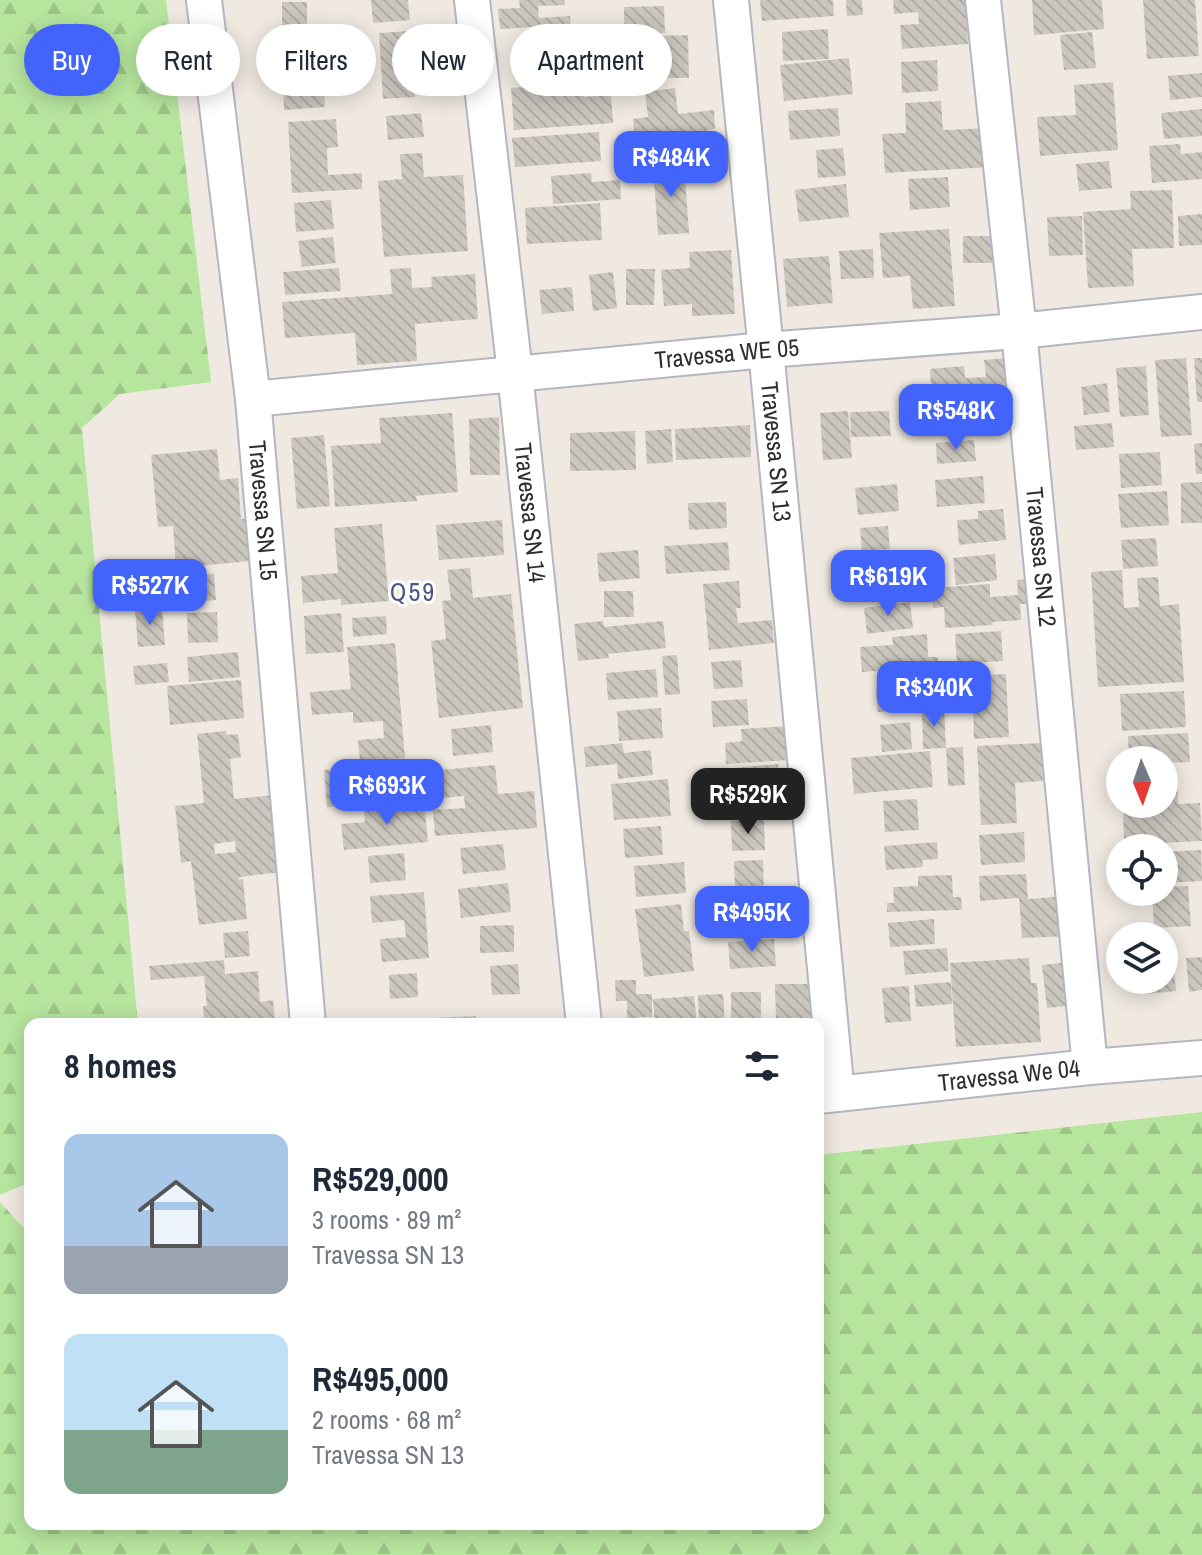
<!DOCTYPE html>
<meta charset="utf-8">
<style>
body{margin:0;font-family:"Archivo Narrow",sans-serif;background:#f6f6f7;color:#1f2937;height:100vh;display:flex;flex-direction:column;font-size:30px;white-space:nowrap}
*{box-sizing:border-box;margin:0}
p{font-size:26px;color:#747a83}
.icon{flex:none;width:44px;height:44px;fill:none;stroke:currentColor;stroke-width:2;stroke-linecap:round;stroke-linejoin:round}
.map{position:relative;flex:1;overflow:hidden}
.side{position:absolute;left:24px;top:1018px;width:800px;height:512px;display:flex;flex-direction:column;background:#fff;border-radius:16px;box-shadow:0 4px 20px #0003}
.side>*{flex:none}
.hud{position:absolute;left:24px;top:24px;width:800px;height:72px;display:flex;gap:16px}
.needle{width:52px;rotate:178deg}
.controls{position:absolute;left:1106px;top:746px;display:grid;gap:16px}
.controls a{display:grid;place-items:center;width:72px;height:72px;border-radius:50%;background:#fff;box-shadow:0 4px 20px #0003;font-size:40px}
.price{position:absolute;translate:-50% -68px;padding:0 18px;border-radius:16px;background:#4264fb;color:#fff;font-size:26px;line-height:52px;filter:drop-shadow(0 2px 4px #0008)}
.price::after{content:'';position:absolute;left:50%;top:48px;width:24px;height:18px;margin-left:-12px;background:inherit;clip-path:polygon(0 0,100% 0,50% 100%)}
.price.current{background:#222;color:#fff}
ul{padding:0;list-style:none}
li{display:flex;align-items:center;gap:24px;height:200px;padding:0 40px}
li span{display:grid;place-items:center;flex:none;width:224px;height:160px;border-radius:16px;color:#555}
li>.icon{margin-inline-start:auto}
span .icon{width:96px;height:96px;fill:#fffc;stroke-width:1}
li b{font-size:34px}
h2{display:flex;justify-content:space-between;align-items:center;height:96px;padding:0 40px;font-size:34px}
.pill{padding:0 28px;border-radius:36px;background:#fff;box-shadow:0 4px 20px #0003;font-size:28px;line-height:72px}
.pill.current{background:#4264fb;color:#fff}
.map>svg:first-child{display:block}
.forest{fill:url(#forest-firs)}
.building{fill:url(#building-back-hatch);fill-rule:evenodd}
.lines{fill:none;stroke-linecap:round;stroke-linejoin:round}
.minor-casing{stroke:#b4b7c1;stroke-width:38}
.minor{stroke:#fff;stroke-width:34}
.labels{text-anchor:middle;stroke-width:6;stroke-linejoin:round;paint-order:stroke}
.street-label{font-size:24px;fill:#2e2e2e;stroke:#fff}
.neighbourhood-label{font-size:26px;letter-spacing:2px;fill:#4d5680;stroke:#fff}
</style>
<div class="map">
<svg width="1202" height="1555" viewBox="0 0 1202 1555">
<defs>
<pattern id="forest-firs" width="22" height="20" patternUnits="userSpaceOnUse" patternTransform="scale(2)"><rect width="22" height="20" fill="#b6e59e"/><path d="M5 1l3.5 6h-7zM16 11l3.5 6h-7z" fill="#9dc588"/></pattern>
<pattern id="building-back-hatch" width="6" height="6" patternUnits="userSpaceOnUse" patternTransform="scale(2)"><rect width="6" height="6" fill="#cbc7bf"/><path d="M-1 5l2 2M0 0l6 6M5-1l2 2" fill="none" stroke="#afaba4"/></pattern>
</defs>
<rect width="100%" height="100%" fill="#efe9e1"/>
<!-- forest -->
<path class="forest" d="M0,0H166L211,382L120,394L82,428L138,1024H30V1182L0,1195Z
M1202,1112V1555H0V1202L30,1235V1524H818V1155Z"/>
<!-- building -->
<path class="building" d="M371,0H408L410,20L373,23Z
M519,0H564L565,5L538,6L539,18L570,16L572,42L535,45L534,27L500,29L498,9L520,8Z
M760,0H833L834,16L762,21Z
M846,0H862L863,15L847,16Z
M893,0H965L968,44L902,49L900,25L919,24L918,12L894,14Z
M1032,0H1102L1104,29L1034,35Z
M1143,0H1195L1199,56L1147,59Z
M282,2H307V26H282Z
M664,6L665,33L624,34V7Z
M828,29L829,59L783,61L782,32Z
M410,31L415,97L383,99L379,33Z
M1092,32L1096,68L1064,70L1060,35Z
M688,35L689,78H660L659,72L626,73L625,49L657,47V36Z
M312,43L314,71L286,72L284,45Z
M572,53L575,84L583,83L584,97L611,95L613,123L514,130L511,88L526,87L524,57Z
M849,58L853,94L784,101L780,65Z
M937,60L938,91L902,93L901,62Z
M1202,73V97L1170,100L1168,76Z
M323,80L325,107L284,110L283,83Z
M1113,82L1118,150L1040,156L1037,117L1076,115L1074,85Z
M675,88L678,114L714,110L715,129L707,130L709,150L637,158L633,119L648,117L645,92Z
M941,101L943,130L990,128L993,167L885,173L882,134L906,133L905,103Z
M838,108L840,136L790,140L788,111Z
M1202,109V136L1164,139L1161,113Z
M421,113L424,137L388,140L386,116Z
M336,119L338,147L327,148L328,175L362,173V189L292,193L288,122Z
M599,132L601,161L515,167L512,138Z
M1180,144L1181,154L1202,152V179L1152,183L1149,146Z
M843,148L846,176L818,178L816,150Z
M422,153L424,177L463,175L468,251L384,257L378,181L402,179L400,154Z
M1109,161L1112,188L1079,191L1076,164Z
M684,163L689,233L658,235L653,165Z
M591,173L592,182L620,180L621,199L553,204L551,176Z
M948,177L950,207L910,210L908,179Z
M846,184L849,217L799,222L795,190Z
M1172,190L1174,248L1132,249L1134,286L1088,288L1083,212L1131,209L1130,191Z
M331,200L334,229L296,232L294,203Z
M600,203L602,240L527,244L525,208Z
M1202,214V245L1179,246L1178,216Z
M1082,216L1083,255L1049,256L1047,217Z
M949,229L955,306L913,309L910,276L883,278L879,233Z
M963,236H995V263H963Z
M333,237L336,263L302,267L298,241Z
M873,249L874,278L841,279L839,251Z
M731,250L735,314L692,316V304L664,306L661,270L690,268L689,252Z
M829,256L833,303L787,307L783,259Z
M339,268L341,291L285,295L283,272Z
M411,268L412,288L432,287L431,277L475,274L478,319L415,324L417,361L357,365L355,333L285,338L282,302L392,294L390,269Z
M626,269H655L654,305H626Z
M613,272L617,308L593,311L589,275Z
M572,287L574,311L542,314L539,290Z
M1009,358L1014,421L983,423L982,415L968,416V424L934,426L930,369L964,366L965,378L986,377L984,360Z
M1186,358L1192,435L1161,437L1155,360Z
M1194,358H1202V402H1197Z
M1146,366L1149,415L1120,417L1116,368Z
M1107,383L1110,412L1084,415L1081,387Z
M929,406V423L900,425L899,408Z
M848,411L852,458L823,460L820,413Z
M889,411L891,436L851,437L850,412Z
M452,413L458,492L416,496L417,501L335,507L331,446L381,443L379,418Z
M499,417L500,475H470L469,419Z
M1112,423L1114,447L1076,450L1074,426Z
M750,425L751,457L676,460L675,429Z
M671,429L673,462L647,464L645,431Z
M635,431L636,470L570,471V433Z
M324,435L330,506L297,509L291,438Z
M974,440L976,461L937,464L936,443Z
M1202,443V474H1196L1194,444Z
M217,449L220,480L238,478L241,519H246L250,561L176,568L173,526L158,527L151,455Z
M1160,452L1162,485L1121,488L1119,454Z
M983,476L985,503L937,507L935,480Z
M1202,482V523H1181V483Z
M897,484L899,511L858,515L855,488Z
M1167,491L1169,525L1121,528L1118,494Z
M726,502L727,528L689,530L688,503Z
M1003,509L1006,540L959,545L957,520L978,519V511Z
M502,520L504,555L439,560L436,525Z
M382,524L389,601L341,605V599L303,603L301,576L338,573L334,528Z
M888,526L890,549L862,551L860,528Z
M1156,538L1158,566L1123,569L1121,540Z
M728,542L730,570L666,574L664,546Z
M638,550L640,578L599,582L597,553Z
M995,554L997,580L956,585L953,558Z
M891,565L892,574L904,573L905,590L868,591L867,566Z
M470,568L473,598L511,594L523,708L439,718L431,641L446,639L442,601L451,600L447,570Z
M1122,570L1124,608L1139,607L1137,578L1158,577L1160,606L1179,604L1184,682L1098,687L1091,572Z
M214,574L216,600L178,603L177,577Z
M1032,579L1034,604H1020L1021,620L992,622L993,625L945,628L944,607L933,608L932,588L990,584V597L1018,595L1017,580Z
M739,581L741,608H736L738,623L772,620L774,643L709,650L703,584Z
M604,591H633L634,617H604Z
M910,602L913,628L867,634L864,608Z
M162,607L165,645L138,647L135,609Z
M217,612L218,642L188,643L187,613Z
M341,613L344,652L306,654L304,616Z
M386,616L387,634L353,637L352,618Z
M603,621L604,627L663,621L666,648L608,654L609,658L578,661L574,624Z
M1001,631L1003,661L957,664L955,634Z
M927,634L928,657H938L939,668L921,669L924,709L878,712L876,687L897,686L896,670L862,672L860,647L893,645L892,637Z
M395,643L405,758L360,761L358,740L384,738L383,721L353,723V712L312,715L310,692L351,689L347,647Z
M238,652L240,677L189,682L187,657Z
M677,655L680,694L665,695L662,656Z
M741,660L743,687L714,689L711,662Z
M167,663L169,682L135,685L133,666Z
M656,669L658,697L608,700L606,673Z
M1006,674L1009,737L974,739L972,676Z
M241,680L244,718L170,725L167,686Z
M1184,691L1186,727L1122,731L1120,694Z
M747,699L749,725L713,727L711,701Z
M661,708L663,738L619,741L617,711Z
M944,708L946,748L923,749L922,710Z
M910,722L912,749L882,752L880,725Z
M491,725L493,752L453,756L451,729Z
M788,726L791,760L726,764L725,743L742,741L741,729Z
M226,731L227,735L238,734L241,757L230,759L234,799L273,795L281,872L239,877V880L243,879L247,919L199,925L191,861L181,863L175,806L204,803L197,734ZM235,841L236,852L215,854L214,844Z
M1188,733L1190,762L1164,763V760H1129L1128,736Z
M622,743L624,753L651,750L653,775L618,779L617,764L586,767L584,747Z
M1041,743L1043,781L1015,783L1017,823L981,825L977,746Z
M963,747L965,785L948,786L946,748Z
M930,751L933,787L854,794L851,758Z
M778,764L781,806L728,810L725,769Z
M405,765L408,802L327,807L324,770Z
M495,765L498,794L534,791L537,828L435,836L433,810L465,808L464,796L431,799L429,771Z
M1164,773H1177L1178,804L1200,803L1202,841L1124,845L1123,807L1164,804Z
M668,779L671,816L614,820L611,784Z
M917,799L919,830L885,832L883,801Z
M424,802L428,842L344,850L341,824L365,822L364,808Z
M764,820L765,850L732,851L731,821Z
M661,826L663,855L625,858L623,829Z
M1024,832L1025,862L981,865L979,835Z
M937,842L938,859L922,860L923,867L886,870L884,846Z
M503,844L506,870L463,874L460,848Z
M1201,850L1202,881L1164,883V852Z
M404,853L406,880L370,883L368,856Z
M763,860L764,892L735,893L734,861Z
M684,862L686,893L636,897L634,866Z
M1026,874L1028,899L1068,896L1070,936L1022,938L1019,898L980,901L979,876Z
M952,875L953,897H961L962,910L887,912V903H894L893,887L918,886V876Z
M508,883L511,912L461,918L458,889Z
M1188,886L1191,926L1154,928L1152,892H1164V887Z
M424,892L429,958L382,962L380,939L406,937L404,920L372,923L370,896Z
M804,895L807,924L744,929L742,900Z
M681,904L684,931H689L694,971L644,977L635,909Z
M934,919L935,944L890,947L888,923Z
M514,925V952L480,953V926Z
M248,931L250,956L225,958L223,933Z
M774,939L776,966L730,969L728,942Z
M947,948L949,971L905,975L903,951Z
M1202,957V990L1189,992L1186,958Z
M1029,958L1031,983H1037L1041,1042L956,1047L950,963Z
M224,960L225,974L258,971L260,1002L273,1000L275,1024H204L203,1006H207L204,976L151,980L149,966Z
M1071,962L1076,1005L1047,1008L1042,965Z
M1173,962L1176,991L1145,994L1143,980H1164V963Z
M518,964L520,994L492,995L490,966Z
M417,973L418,997L390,999L389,975Z
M615,980H636V994H652V1017H638L639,1024H616V1018H627V1001H616Z
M951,982L952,1004L916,1007L914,985Z
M775,984H819L820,1021L776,1022Z
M909,986L911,1021L885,1023L882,988Z
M731,992H761V1024H731Z
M723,994L725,1024H699L698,995Z
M694,996L697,1024H655L653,999Z
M476,1016V1024H437L436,1018Z"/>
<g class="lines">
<defs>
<g id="minor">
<path id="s1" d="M204,0L253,399L308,1024"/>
<path id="s2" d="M472,0L515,373L584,1024"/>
<path id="s3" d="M731,0L766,350L837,1094"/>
<path id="s4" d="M983,0L1019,331L1090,1067"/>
<path id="s5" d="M253,399L766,350L1019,331L1202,312"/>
<path id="s6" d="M818,1096L1090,1067L1202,1058"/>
</g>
</defs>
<!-- minor casing -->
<use href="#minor" class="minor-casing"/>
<!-- minor -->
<use href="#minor" class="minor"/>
</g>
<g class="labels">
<!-- street labels -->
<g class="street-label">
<text dy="8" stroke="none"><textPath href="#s5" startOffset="476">Travessa WE 05</textPath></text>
<text dy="8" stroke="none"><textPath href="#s3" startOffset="454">Travessa SN 13</textPath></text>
<text dy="8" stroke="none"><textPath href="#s1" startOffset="514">Travessa SN 15</textPath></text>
<text dy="8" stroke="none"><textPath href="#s2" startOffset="516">Travessa SN 14</textPath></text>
<text dy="8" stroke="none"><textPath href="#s4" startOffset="560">Travessa SN 12</textPath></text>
<text dy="8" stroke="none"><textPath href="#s6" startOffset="192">Travessa We 04</textPath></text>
</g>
<!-- neighbourhood labels -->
<g class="neighbourhood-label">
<text x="413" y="601">Q59</text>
</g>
</g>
</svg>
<div class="controls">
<a><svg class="needle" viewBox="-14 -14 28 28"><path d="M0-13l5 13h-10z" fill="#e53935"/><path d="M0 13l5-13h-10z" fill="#747a83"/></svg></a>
<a><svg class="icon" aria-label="locate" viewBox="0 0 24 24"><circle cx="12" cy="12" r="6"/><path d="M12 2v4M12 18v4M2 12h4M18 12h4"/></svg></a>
<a><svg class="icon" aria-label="layers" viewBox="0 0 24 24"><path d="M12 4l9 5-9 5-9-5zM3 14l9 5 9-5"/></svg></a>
</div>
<b class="price" style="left:671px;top:199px">R$484K</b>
<b class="price" style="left:956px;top:452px">R$548K</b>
<b class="price" style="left:888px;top:618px">R$619K</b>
<b class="price" style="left:150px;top:627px">R$527K</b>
<b class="price" style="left:934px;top:729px">R$340K</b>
<b class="price" style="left:387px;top:827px">R$693K</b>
<b class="price current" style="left:748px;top:836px">R$529K</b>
<b class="price" style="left:752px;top:954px">R$495K</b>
<div class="hud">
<a class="pill current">Buy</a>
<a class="pill">Rent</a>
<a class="pill">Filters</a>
<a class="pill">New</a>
<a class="pill">Apartment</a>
</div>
<section class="side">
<h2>8 homes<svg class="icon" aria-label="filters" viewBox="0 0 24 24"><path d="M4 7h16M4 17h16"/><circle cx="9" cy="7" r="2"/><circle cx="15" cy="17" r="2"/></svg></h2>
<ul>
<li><span style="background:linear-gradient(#a9c7e8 70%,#9aa5b1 0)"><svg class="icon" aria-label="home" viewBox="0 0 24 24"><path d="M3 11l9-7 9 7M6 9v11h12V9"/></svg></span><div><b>R$529,000</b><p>3 rooms · 89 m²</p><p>Travessa SN 13</p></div></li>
<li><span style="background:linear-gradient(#bfe0f5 60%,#7fa58c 0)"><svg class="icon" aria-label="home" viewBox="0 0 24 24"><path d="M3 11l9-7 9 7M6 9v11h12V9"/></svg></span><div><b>R$495,000</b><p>2 rooms · 68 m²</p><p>Travessa SN 13</p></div></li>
</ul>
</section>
</div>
